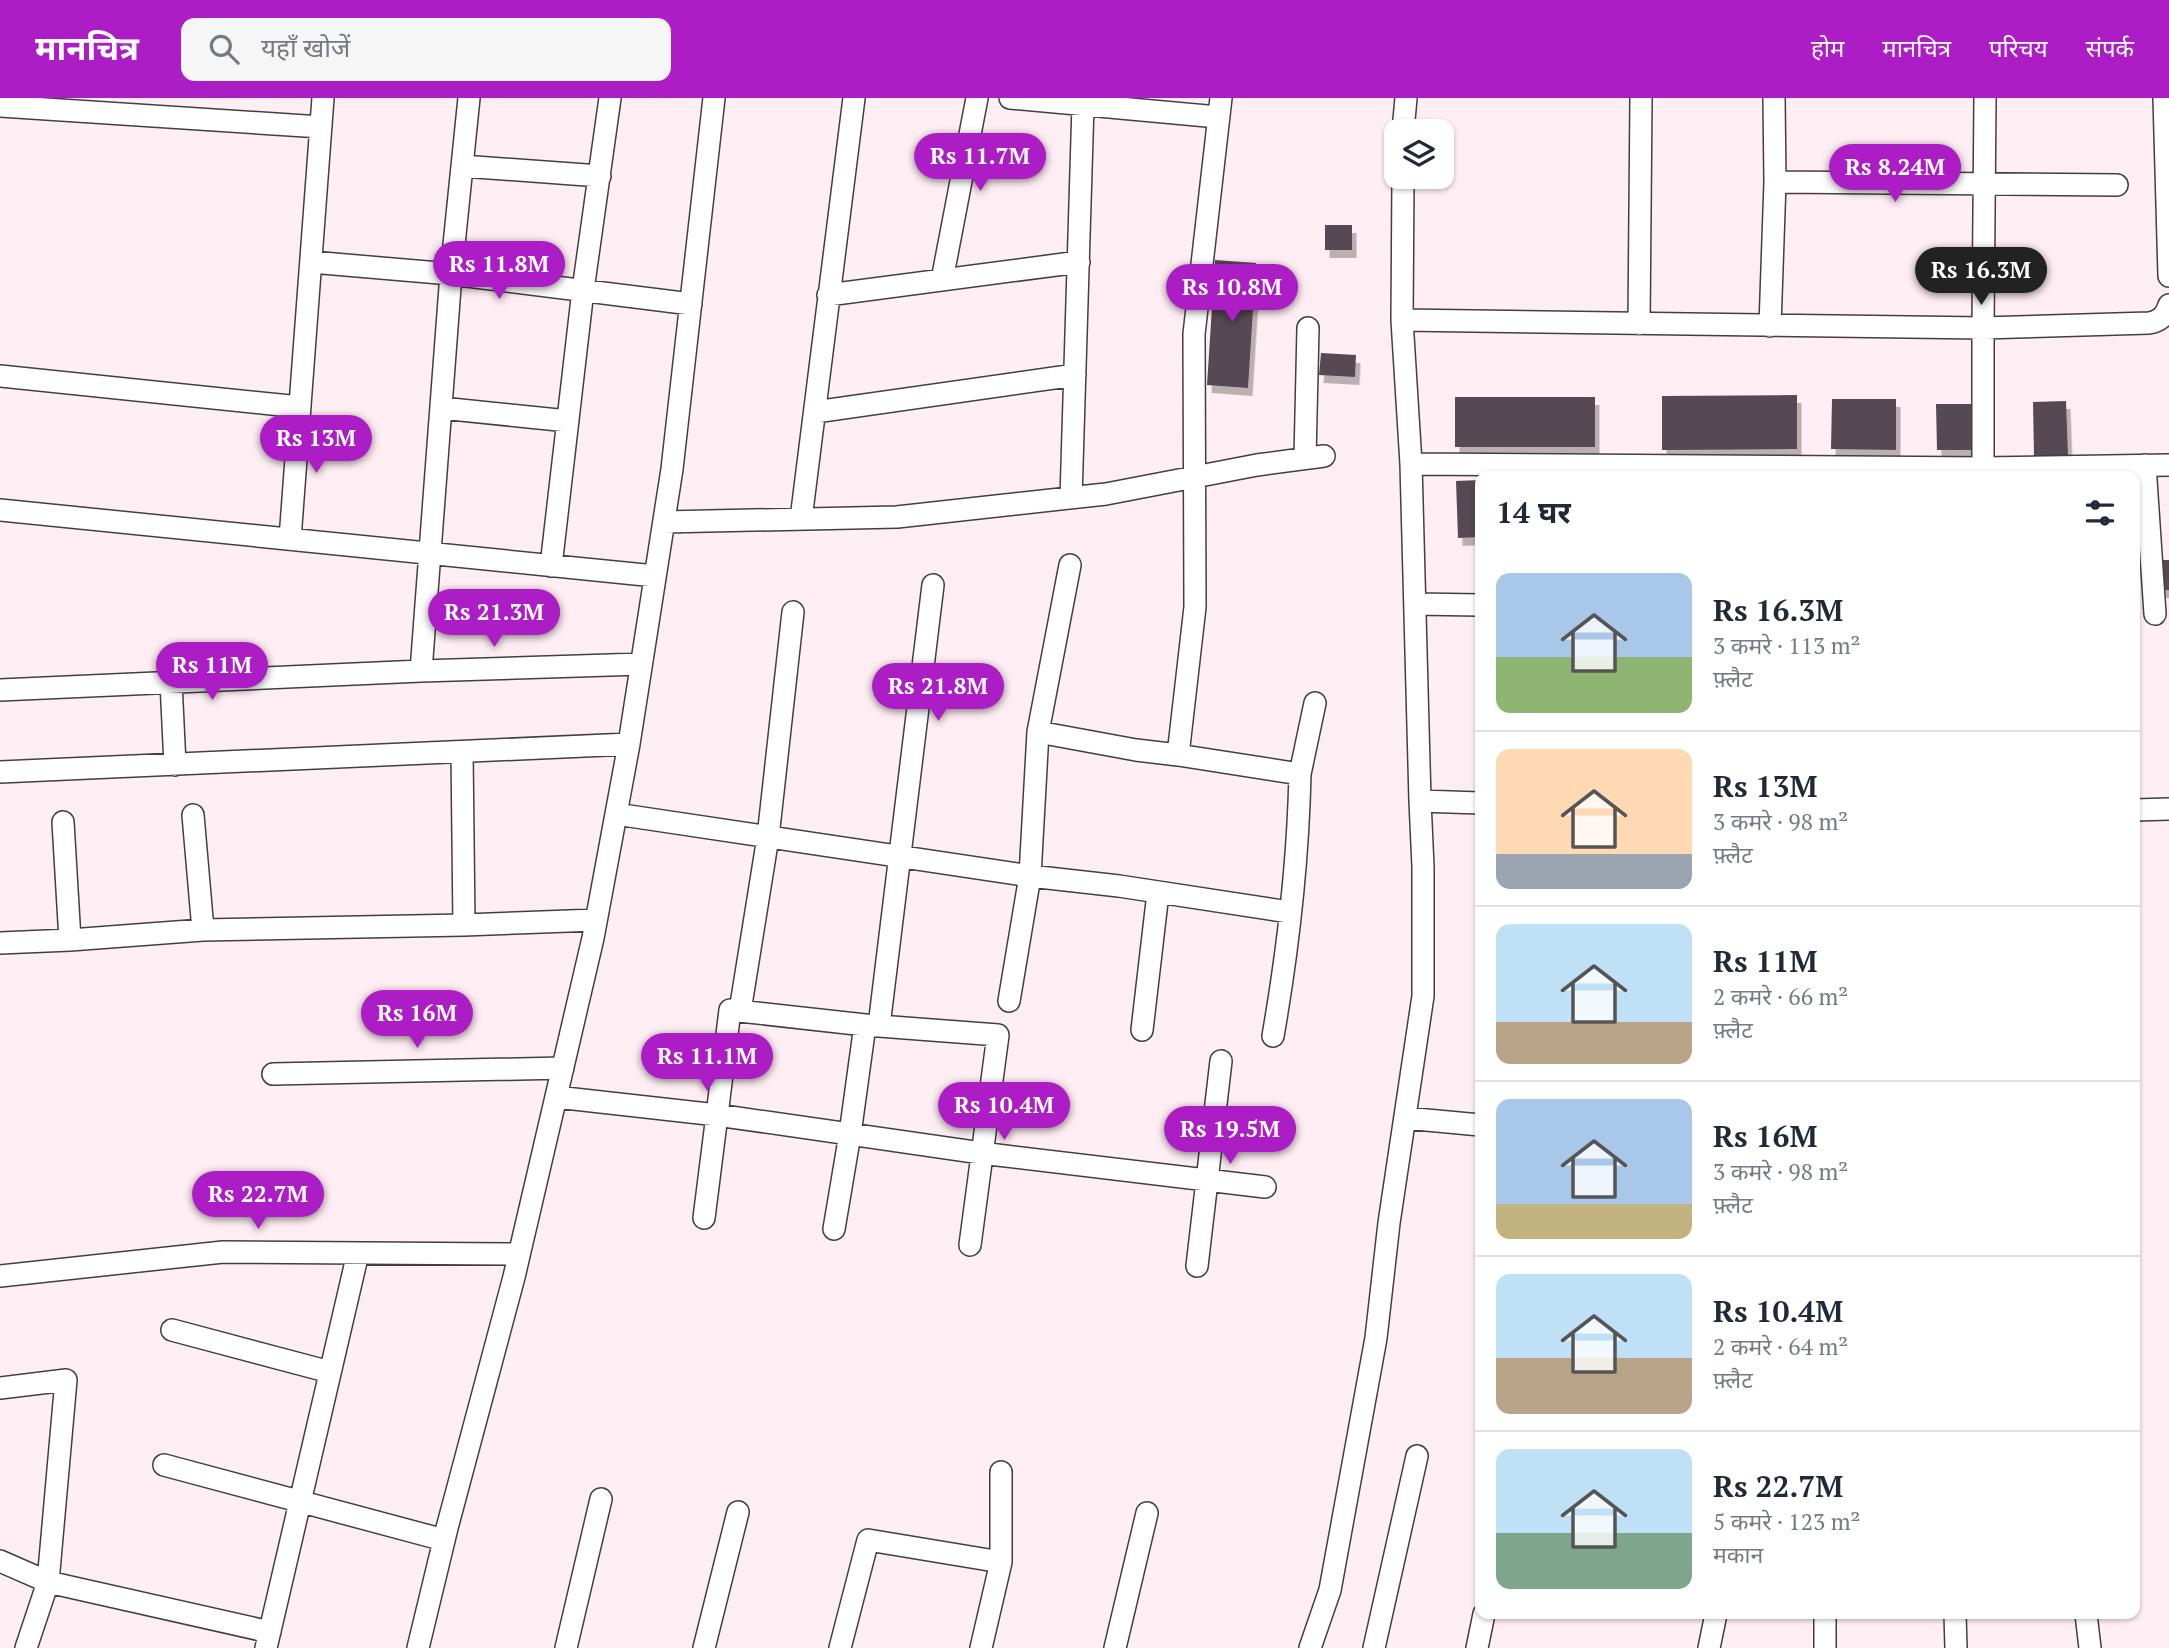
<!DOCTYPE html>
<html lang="hi">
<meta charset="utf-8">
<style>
body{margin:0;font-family:"PT Serif","Noto Sans Devanagari",serif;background:#f6f6f7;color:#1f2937;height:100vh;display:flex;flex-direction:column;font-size:26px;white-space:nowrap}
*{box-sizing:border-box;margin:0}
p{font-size:23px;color:#747a83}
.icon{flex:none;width:38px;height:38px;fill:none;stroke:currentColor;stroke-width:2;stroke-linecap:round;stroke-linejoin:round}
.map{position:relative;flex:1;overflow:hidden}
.panel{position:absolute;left:1475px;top:373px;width:665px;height:1148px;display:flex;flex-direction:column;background:#fff;border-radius:14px;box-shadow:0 2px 5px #0004}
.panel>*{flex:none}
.buttons{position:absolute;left:1384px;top:21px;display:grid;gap:14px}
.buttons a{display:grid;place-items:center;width:70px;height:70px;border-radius:14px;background:#fff;box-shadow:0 2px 5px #0004;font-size:35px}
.price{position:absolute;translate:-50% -60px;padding:0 16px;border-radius:24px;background:#ac1dc6;color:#fff;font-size:23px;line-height:46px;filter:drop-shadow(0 2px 4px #0008)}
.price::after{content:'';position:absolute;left:50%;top:42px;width:21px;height:16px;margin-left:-10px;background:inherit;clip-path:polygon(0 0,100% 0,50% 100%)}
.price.selected{background:#222;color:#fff}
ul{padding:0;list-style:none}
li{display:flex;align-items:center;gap:21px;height:175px;padding:0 21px}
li+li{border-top:2px solid #e0e1e3}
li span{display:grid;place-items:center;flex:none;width:196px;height:140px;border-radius:14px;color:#555}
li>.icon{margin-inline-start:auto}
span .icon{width:84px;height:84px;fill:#fffc;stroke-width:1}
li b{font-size:30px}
h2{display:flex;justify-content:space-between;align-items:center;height:84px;padding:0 21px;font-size:30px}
header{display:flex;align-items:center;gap:42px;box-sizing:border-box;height:98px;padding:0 35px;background:#ac1dc6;color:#fff}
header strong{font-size:33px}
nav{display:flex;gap:38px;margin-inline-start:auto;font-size:24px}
.search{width:490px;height:63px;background:#f6f6f7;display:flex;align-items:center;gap:18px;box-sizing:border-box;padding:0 24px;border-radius:14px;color:#747a83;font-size:26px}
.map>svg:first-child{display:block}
.building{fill:#574953;filter:url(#shadow)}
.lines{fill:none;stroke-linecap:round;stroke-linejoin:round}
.street-casing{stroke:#404040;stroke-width:24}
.street{stroke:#fff;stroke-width:21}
</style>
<header>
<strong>मानचित्र</strong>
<div class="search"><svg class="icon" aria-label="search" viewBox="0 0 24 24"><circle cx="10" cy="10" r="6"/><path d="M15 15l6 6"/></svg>यहाँ खोजें</div>
<nav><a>होम</a><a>मानचित्र</a><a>परिचय</a><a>संपर्क</a></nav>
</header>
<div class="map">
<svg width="2169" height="1550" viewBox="0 0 2169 1550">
<defs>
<filter id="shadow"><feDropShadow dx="4.5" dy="8" stdDeviation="0" flood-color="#0004"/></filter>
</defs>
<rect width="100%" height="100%" fill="#ffeef3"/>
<!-- building -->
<path class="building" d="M1325,127H1352V152H1325Z
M1215,162L1256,165L1248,290L1207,287Z
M1321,255L1356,257L1355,279L1319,277Z
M1797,297V351L1662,352V298Z
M1455,299H1595V349H1455Z
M1832,301H1896V352L1831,351Z
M2066,303L2068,357L2034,359L2033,304Z
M1936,306H1975V352H1937Z
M1480,382V439L1458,440L1456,383Z
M2160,462H2169V492H2160Z"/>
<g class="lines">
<defs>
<path id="street" d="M469,0L451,176L421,573L641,566
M1010,0L1218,19
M1774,0L1775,84
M2164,0L2169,178
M0,8L321,29
M1403,33L1406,0
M462,68L600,78
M1403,79L1402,222L1411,366
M311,164L451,176L691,206
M942,182L977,0
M828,197L1079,164
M1402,222L1983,230L1985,0
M1639,226L1641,0
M1770,228L1775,84L2117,87
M0,278L300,309
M441,310L568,323
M815,314L1075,277
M1305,360L1308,230
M2145,367L2155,516
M1983,370V230L2149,225C2161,223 2166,217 2169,207
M1071,400L1083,7
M0,412L655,478
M801,421L854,0
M664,424L897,419L1106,396L1257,367L1324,358
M290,441L323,0
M551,468L583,192L610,0
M1415,506L1480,507
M171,584L175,667
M0,592L421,573
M1038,634L1136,652L1178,657L1195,509L1194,236L1221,0
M462,654L464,827
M1178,657L1300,676L1315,605
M0,674L629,646
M1480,705L1420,703L1411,366L1983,370L2169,367
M2135,712L2169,711
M616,716L1030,778L1038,634L1070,467
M193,717L203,832
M63,724L70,842
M0,845L70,842L203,832L464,827L596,822
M1009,903L1030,778L1119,788L1289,814
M740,913L768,739L793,514
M865,927L879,928L933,487
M879,928L998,937L970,1147
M1142,932L1158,795
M1273,938C1288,852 1298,764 1300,676
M273,976L563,970
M556,999L717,1017L704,1120
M1405,1020L1480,1027
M834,1131L850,1036L865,927L730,912L717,1017L981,1055L989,1056L1265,1089
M1197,1168L1221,963
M0,1178L223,1154L519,1156
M172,1232L330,1274
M0,1290L66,1282L48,1484L26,1550
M164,1367L444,1442
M0,1463L48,1484L270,1534
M1955,1516L1956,1550
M2086,1516L2090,1550
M266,1550L358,1155
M418,1550L447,1430L514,1179L593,840L629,646L672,371L714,0
M566,1550L601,1401
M704,1550L738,1414
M840,1550L868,1442L1001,1464V1374
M981,1550L1001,1464
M1115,1550L1147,1415
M1310,1550L1330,1492L1376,1240L1389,1125L1423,898V769L1420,703
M1374,1550L1417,1358
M1477,1550L1484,1516
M1709,1550L1716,1516
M1825,1550V1516"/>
</defs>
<!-- street casing -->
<use href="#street" class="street-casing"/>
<!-- street -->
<use href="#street" class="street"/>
</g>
</svg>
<div class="buttons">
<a><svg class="icon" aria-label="layers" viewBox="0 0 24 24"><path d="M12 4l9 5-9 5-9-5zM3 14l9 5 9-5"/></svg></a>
</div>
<b class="price" style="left:980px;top:95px">Rs 11.7M</b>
<b class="price" style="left:1895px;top:106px">Rs 8.24M</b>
<b class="price" style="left:499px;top:203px">Rs 11.8M</b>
<b class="price selected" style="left:1981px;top:209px">Rs 16.3M</b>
<b class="price" style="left:1232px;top:226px">Rs 10.8M</b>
<b class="price" style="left:316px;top:377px">Rs 13M</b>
<b class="price" style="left:494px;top:551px">Rs 21.3M</b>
<b class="price" style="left:212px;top:604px">Rs 11M</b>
<b class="price" style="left:938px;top:625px">Rs 21.8M</b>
<b class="price" style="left:417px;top:952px">Rs 16M</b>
<b class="price" style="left:707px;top:995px">Rs 11.1M</b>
<b class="price" style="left:1004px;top:1044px">Rs 10.4M</b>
<b class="price" style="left:1230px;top:1068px">Rs 19.5M</b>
<b class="price" style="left:258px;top:1133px">Rs 22.7M</b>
<section class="panel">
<h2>14 घर<svg class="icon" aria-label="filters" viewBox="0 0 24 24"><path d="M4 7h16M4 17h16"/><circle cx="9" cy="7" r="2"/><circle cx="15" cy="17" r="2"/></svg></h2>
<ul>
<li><span style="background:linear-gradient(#a9c7e8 60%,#8fb573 0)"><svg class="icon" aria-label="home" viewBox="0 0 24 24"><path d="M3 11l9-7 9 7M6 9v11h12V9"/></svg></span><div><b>Rs 16.3M</b><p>3 कमरे · 113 m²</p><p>फ़्लैट</p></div></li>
<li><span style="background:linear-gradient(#ffd9b3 75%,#9aa5b1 0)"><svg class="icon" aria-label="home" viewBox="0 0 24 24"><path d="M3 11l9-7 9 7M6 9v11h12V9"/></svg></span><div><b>Rs 13M</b><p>3 कमरे · 98 m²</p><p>फ़्लैट</p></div></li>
<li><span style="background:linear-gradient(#bfe0f5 70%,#b9a48a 0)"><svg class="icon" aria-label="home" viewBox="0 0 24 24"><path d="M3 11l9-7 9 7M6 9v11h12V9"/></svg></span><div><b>Rs 11M</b><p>2 कमरे · 66 m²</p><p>फ़्लैट</p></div></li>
<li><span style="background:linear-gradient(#a9c7e8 75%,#c2b280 0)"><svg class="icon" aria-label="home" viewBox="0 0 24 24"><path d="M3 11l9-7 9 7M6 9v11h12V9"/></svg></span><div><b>Rs 16M</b><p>3 कमरे · 98 m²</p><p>फ़्लैट</p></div></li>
<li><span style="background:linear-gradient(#bfe0f5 60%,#b9a48a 0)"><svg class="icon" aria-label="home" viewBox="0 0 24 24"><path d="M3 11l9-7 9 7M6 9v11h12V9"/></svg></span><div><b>Rs 10.4M</b><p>2 कमरे · 64 m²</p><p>फ़्लैट</p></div></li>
<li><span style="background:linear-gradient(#bfe0f5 60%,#7fa58c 0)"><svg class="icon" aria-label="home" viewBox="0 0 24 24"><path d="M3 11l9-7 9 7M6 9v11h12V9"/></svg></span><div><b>Rs 22.7M</b><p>5 कमरे · 123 m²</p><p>मकान</p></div></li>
</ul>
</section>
</div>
